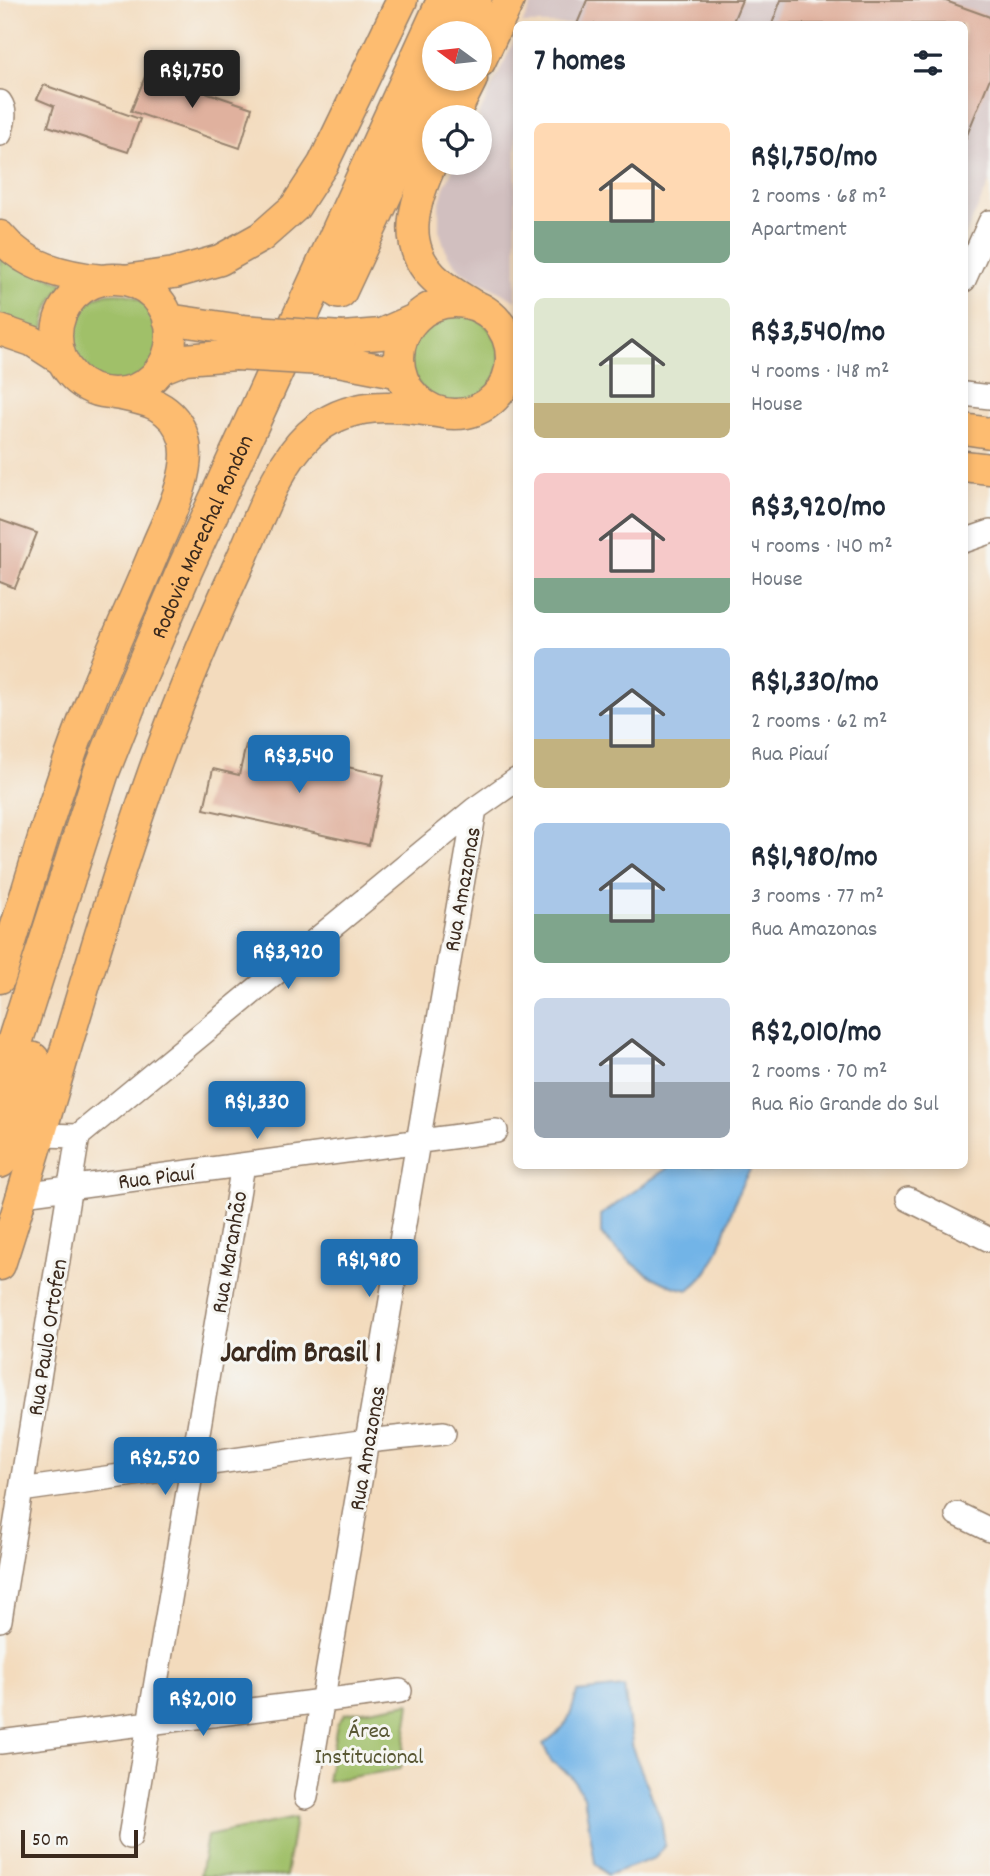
<!DOCTYPE html>
<meta charset="utf-8">
<style>
body{margin:0;font-family:Dekko,sans-serif;background:#f2f2f3;color:#1f2937;height:100vh;display:flex;flex-direction:column;font-size:26px;white-space:nowrap}
*{box-sizing:border-box;margin:0}
p{font-size:23px;color:#747a83}
.icon{flex:none;width:38px;height:38px;fill:none;stroke:currentColor;stroke-width:2;stroke-linecap:round;stroke-linejoin:round}
.map{position:relative;flex:1;overflow:hidden}
.side{position:absolute;left:513px;top:21px;width:455px;height:1148px;display:flex;flex-direction:column;background:#fff;border-radius:10px;box-shadow:0 4px 10px #0003}
.side>*{flex:none}
.needle{width:46px;rotate:285deg}
.buttons{position:absolute;left:422px;top:21px;display:grid;gap:14px}
.buttons a{display:grid;place-items:center;width:70px;height:70px;border-radius:50%;background:#fff;box-shadow:0 4px 10px #0003;font-size:35px}
.scale{position:absolute;left:21px;bottom:18px;width:117px;box-sizing:border-box;padding-left:7px;border:4px solid #3b2a1e;border-top:0;font-size:19px;line-height:24px;white-space:nowrap;color:#3b2a1e;-webkit-text-stroke:5px #f6f6f2;paint-order:stroke}
.price{position:absolute;translate:-50% -60px;padding:0 16px;border-radius:7px;background:#1f6fb2;color:#fff;font-size:23px;line-height:46px;filter:drop-shadow(0 2px 4px #0008)}
.price::after{content:'';position:absolute;left:50%;top:42px;width:21px;height:16px;margin-left:-10px;background:inherit;clip-path:polygon(0 0,100% 0,50% 100%)}
.price.on{background:#222;color:#fff}
ul{padding:0;list-style:none}
li{display:flex;align-items:center;gap:21px;height:175px;padding:0 21px}
li span{display:grid;place-items:center;flex:none;width:196px;height:140px;border-radius:10px;color:#555}
li>.icon{margin-inline-start:auto}
span .icon{width:84px;height:84px;fill:#fffc;stroke-width:1}
li b{font-size:30px}
h2{display:flex;justify-content:space-between;align-items:center;height:84px;padding:0 21px;font-size:30px}
.map>svg:first-child{display:block}
.industrial{fill:#d1bfbf}
.green{fill:#a0c069;stroke:#6e7544;stroke-width:2}
.water{fill:#72b4e7;stroke:#566f82;stroke-width:2}
.building{fill:#e0b19e}
.lines{fill:none;stroke-linecap:round;stroke-linejoin:round}
.minor-casing{stroke:#97826e;stroke-width:26}
.major-casing{stroke:#97826e;stroke-width:33}
.highway-casing{stroke:#97826e;stroke-width:38}
.minor{stroke:#fff;stroke-width:23}
.major{stroke:#fdbc70;stroke-width:30}
.highway{stroke:#fdbc70;stroke-width:35}
.major-bridge-casing{stroke:#97826e;stroke-width:33;stroke-linecap:butt}
.major-bridge{stroke:#fdbc70;stroke-width:30}
.labels{text-anchor:middle;stroke-width:6;stroke-linejoin:round;paint-order:stroke}
.street-label{font-size:23px;fill:#3b2a1e;stroke:#f6f6f2}
.park-label{font-size:23px;fill:#595734;stroke:#f6f6f2}
.district-label{font-size:30px;font-weight:bold;fill:#3b2a1e;stroke:#f6f6f2}
</style>
<div class="map">
<svg width="990" height="1876" viewBox="0 0 990 1876">
<rect width="100%" height="100%" fill="#f6f6f2"/>
<filter id="ink" filterUnits="userSpaceOnUse"><feTurbulence type="fractalNoise" baseFrequency=".0143" numOctaves="2"/><feDisplacementMap in="SourceGraphic" scale="14" xChannelSelector="R" yChannelSelector="G"/><feConvolveMatrix kernelMatrix="1 2 1 2 8 2 1 2 1" color-interpolation-filters="sRGB"/></filter>
<filter id="wash" filterUnits="userSpaceOnUse"><feTurbulence type="fractalNoise" baseFrequency=".00686" numOctaves="4" result="noise"/><feDisplacementMap in="SourceGraphic" scale="28" xChannelSelector="R" yChannelSelector="G"/><feGaussianBlur stdDeviation="1.57" result="paint"/><feColorMatrix in="noise" values="0 0 0 0 0 0 0 0 0 0 0 0 0 0 0 0 0 1.4 0 .05"/><feComposite in="paint" operator="in"/></filter>
<g filter="url(#wash)">
<rect width="100%" height="100%" fill="#f3dbbd"/>
<!-- industrial -->
<path class="industrial" d="M534,0H990V181L964,238V24H522Z
M516,37V301L461,271L447,254L439,230V206L444,187L456,163H480V117H478Z"/>
<!-- green -->
<path class="green" d="M0,253L64,284C51,300 45,312 43,333L0,318Z
M71 338a45 45 0 1 1 90 0a45 45 0 1 1-90 0Z
M410 358a45 45 0 1 1 90 0a45 45 0 1 1-90 0Z
M410,1703L401,1769L327,1781L337,1724L345,1714Z
M295,1818L286,1876H200L207,1836Z"/>
<!-- water -->
<path class="water" d="M670,1166H753C725,1203 728,1264 688,1290C653,1284 625,1259 601,1234V1215Z
M624,1687L633,1750L661,1819L665,1846L655,1858L607,1875L595,1863L584,1796L570,1775L551,1761L543,1744C567,1727 570,1721 577,1692Z"/>
<g id="blocks">
<!-- building -->
<path class="building" d="M587,0H742L732,24H577Z
M781,0H943L990,17V78L965,140L964,24H772Z
M147,72L252,108L240,148L131,111Z
M44,85L140,119L128,152L48,126L54,106L37,99Z
M0,520L37,533L15,588L0,582Z
M246,745L384,775L369,845L204,809L213,769L239,775Z"/>
</g>
</g>
<g filter="url(#ink)">
<use href="#blocks" fill-opacity="0" stroke="#97826e" stroke-width="2"/>
<g class="lines">
<defs>
<path id="minor" d="M0,102C7,112 3,123 0,134
M964,280L990,222
M964,394L990,397
M964,541L990,532
M41,1135L78,1136L475,809L516,780
M23,1194L496,1131
M908,1199L990,1240
M21,1490L367,1441L444,1433
M957,1514L990,1530
M0,1620L78,1136
M0,1742L400,1691
M306,1797L475,809
M130,1837L243,1165"/>
<path id="major" d="M480,62L509,0
M453,117L472,79
M434,158C414,201 397,249 441,284C451,292 462,298 473,305
M0,236C25,267 65,276 102,280
M57 336a57 57 0 1 1 114 0a57 57 0 1 1-114 0Z
M124,280L174,273L220,260L261,237L295,207L323,164L402,0
M399 358a56 56 0 1 1 112 0a56 56 0 1 1-112 0Z
M168,319L242,330
M0,330L32,341L63,361
M342,337L381,334L415,319
M338,361L401,373
M160,369L185,359L236,355
M964,429L990,433
M964,466L990,469
M0,978C29,885 55,791 91,701C111,648 136,598 157,545C169,517 193,470 184,439C174,405 145,399 114,394
M0,1265C53,1101 96,933 154,770C179,700 208,631 239,564C258,523 275,467 309,435C348,399 396,405 444,413"/>
<g id="highway">
<path d="M459,33L474,0"/>
<path d="M339,291L438,79"/>
<path id="s1" d="M0,1088L101,773L137,682L185,569L445,0"/>
<path d="M0,1160L32,1060"/>
</g>
</defs>
<!-- minor casing -->
<use href="#minor" class="minor-casing"/>
<!-- major casing -->
<use href="#major" class="major-casing"/>
<!-- highway casing -->
<use href="#highway" class="highway-casing"/>
<!-- minor -->
<use href="#minor" class="minor"/>
<!-- major -->
<use href="#major" class="major"/>
<!-- highway -->
<use href="#highway" class="highway"/>
<defs>
<path id="major-bridge" d="M242,330L342,337
M236,355L338,361"/>
</defs>
<!-- major-bridge casing -->
<use href="#major-bridge" class="major-bridge-casing"/>
<!-- major-bridge -->
<use href="#major-bridge" class="major-bridge"/>
</g>
</g>
<g class="labels">
<!-- street labels -->
<g class="street-label">
<text dy="8" stroke="none"><textPath href="#s1" startOffset="588">Rodovia Marechal Rondon</textPath></text>
<text transform="translate(461 889) rotate(-80)" y="8">Rua Amazonas</text>
<text transform="translate(156 1176) rotate(-7)" y="8">Rua Piauí</text>
<text transform="translate(228 1252) rotate(-80)" y="8">Rua Maranhão</text>
<text transform="translate(46 1337) rotate(-81)" y="8">Rua Paulo Ortofen</text>
<text transform="translate(366 1448) rotate(-80)" y="8">Rua Amazonas</text>
</g>
<!-- park labels -->
<g class="park-label">
<text x="369" y="1737">Área<tspan x="369" dy="26">Institucional</tspan></text>
</g>
<!-- district labels -->
<g class="district-label">
<text x="301" y="1361">Jardim Brasil 1</text>
</g>
</g>
</svg>
<div class="buttons">
<a><svg class="needle" viewBox="-14 -14 28 28"><path d="M0-13l5 13h-10z" fill="#e53935"/><path d="M0 13l5-13h-10z" fill="#747a83"/></svg></a>
<a><svg class="icon" aria-label="locate" viewBox="0 0 24 24"><circle cx="12" cy="12" r="6"/><path d="M12 2v4M12 18v4M2 12h4M18 12h4"/></svg></a>
</div>
<div class="scale">50 m</div>
<b class="price on" style="left:192px;top:110px">R$1,750</b>
<b class="price" style="left:299px;top:795px">R$3,540</b>
<b class="price" style="left:288px;top:991px">R$3,920</b>
<b class="price" style="left:257px;top:1141px">R$1,330</b>
<b class="price" style="left:369px;top:1299px">R$1,980</b>
<b class="price" style="left:165px;top:1497px">R$2,520</b>
<b class="price" style="left:203px;top:1738px">R$2,010</b>
<section class="side">
<h2>7 homes<svg class="icon" aria-label="filters" viewBox="0 0 24 24"><path d="M4 7h16M4 17h16"/><circle cx="9" cy="7" r="2"/><circle cx="15" cy="17" r="2"/></svg></h2>
<ul>
<li><span style="background:linear-gradient(#ffd9b3 70%,#7fa58c 0)"><svg class="icon" aria-label="home" viewBox="0 0 24 24"><path d="M3 11l9-7 9 7M6 9v11h12V9"/></svg></span><div><b>R$1,750/mo</b><p>2 rooms · 68 m²</p><p>Apartment</p></div></li>
<li><span style="background:linear-gradient(#dfe7d0 75%,#c2b280 0)"><svg class="icon" aria-label="home" viewBox="0 0 24 24"><path d="M3 11l9-7 9 7M6 9v11h12V9"/></svg></span><div><b>R$3,540/mo</b><p>4 rooms · 148 m²</p><p>House</p></div></li>
<li><span style="background:linear-gradient(#f6c9c9 75%,#7fa58c 0)"><svg class="icon" aria-label="home" viewBox="0 0 24 24"><path d="M3 11l9-7 9 7M6 9v11h12V9"/></svg></span><div><b>R$3,920/mo</b><p>4 rooms · 140 m²</p><p>House</p></div></li>
<li><span style="background:linear-gradient(#a9c7e8 65%,#c2b280 0)"><svg class="icon" aria-label="home" viewBox="0 0 24 24"><path d="M3 11l9-7 9 7M6 9v11h12V9"/></svg></span><div><b>R$1,330/mo</b><p>2 rooms · 62 m²</p><p>Rua Piauí</p></div></li>
<li><span style="background:linear-gradient(#a9c7e8 65%,#7fa58c 0)"><svg class="icon" aria-label="home" viewBox="0 0 24 24"><path d="M3 11l9-7 9 7M6 9v11h12V9"/></svg></span><div><b>R$1,980/mo</b><p>3 rooms · 77 m²</p><p>Rua Amazonas</p></div></li>
<li><span style="background:linear-gradient(#c9d6e8 60%,#9aa5b1 0)"><svg class="icon" aria-label="home" viewBox="0 0 24 24"><path d="M3 11l9-7 9 7M6 9v11h12V9"/></svg></span><div><b>R$2,010/mo</b><p>2 rooms · 70 m²</p><p>Rua Rio Grande do Sul</p></div></li>
</ul>
</section>
</div>
